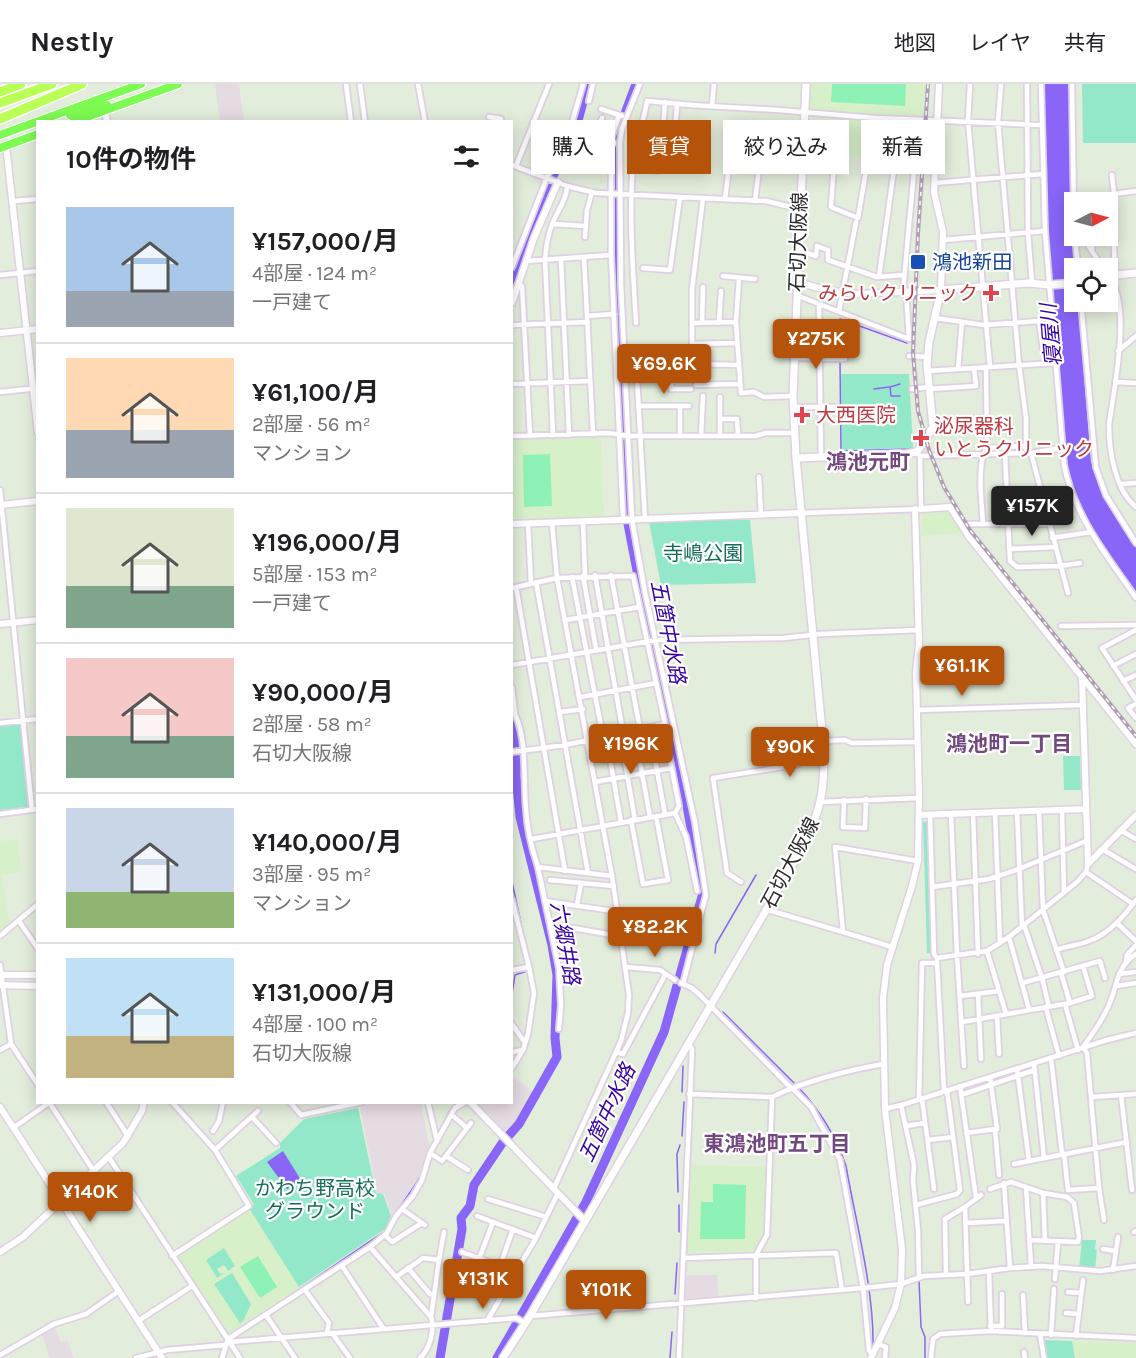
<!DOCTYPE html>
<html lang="ja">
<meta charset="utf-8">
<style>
body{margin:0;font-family:Karla,"Noto Sans JP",sans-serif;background:#f2f2f2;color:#202124;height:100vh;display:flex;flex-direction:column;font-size:22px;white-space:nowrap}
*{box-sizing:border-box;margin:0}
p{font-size:20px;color:#757577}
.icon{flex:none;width:33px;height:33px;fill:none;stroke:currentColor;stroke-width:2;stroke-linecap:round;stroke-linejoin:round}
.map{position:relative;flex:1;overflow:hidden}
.details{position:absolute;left:36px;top:36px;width:477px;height:984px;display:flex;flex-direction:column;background:#fff;border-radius:0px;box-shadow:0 3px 15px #0003}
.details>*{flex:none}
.hud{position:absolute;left:531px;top:36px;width:514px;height:54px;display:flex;gap:12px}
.needle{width:39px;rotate:84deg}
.controls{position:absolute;left:1064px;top:108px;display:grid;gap:12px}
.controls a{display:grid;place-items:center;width:54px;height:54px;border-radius:0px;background:#fff;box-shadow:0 3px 15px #0003;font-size:30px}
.price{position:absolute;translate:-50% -51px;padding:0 14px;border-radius:6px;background:#b45309;color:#fff;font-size:20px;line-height:39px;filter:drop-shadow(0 2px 3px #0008)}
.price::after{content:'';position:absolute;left:50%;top:36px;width:18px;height:14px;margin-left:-9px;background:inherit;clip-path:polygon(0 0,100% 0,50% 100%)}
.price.on{background:#222;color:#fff}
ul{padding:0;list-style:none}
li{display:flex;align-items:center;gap:18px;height:150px;padding:0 30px}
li+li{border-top:2px solid #e0e0e0}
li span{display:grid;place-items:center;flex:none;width:168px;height:120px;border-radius:0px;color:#555}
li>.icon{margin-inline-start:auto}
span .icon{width:72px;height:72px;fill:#fffc;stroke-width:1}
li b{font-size:26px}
h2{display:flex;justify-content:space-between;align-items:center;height:72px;padding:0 30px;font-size:26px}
.tag{padding:0 21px;border-radius:0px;background:#fff;box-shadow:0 3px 15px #0003;font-size:21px;line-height:54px}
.tag.on{background:#b45309;color:#fff}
header{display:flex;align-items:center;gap:36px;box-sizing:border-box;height:84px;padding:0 30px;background:#fff;border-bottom:2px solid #e0e0e0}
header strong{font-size:28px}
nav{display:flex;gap:33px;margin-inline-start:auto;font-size:21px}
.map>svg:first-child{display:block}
.industrial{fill:#e5dce3}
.education{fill:#d7f0c9}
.green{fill:#93e8c9}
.pitch{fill:#8ef1b5}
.water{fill:#8966f8}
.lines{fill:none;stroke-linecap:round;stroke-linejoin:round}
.stream{stroke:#8966f8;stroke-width:1.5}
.river{stroke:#8966f8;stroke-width:9}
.minor-casing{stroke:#e0d0e4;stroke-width:8}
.tertiary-casing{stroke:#e0d0e4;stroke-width:9}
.secondary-casing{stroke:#e0d0e4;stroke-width:10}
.primary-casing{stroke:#fff;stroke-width:10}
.motorway-casing{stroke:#fff;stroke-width:12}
.minor{stroke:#fff;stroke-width:4.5}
.tertiary{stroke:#fff;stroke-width:6}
.secondary{stroke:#fff;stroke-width:7}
.primary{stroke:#7efb52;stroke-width:8}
.motorway{stroke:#b9ff55;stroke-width:9}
.rail-casing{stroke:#b29db6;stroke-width:4}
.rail{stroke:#fff;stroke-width:1.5;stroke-dasharray:4.5;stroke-linecap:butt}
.transit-dot{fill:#1a4fb4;stroke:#fff;stroke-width:2}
.health-dot{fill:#e0444e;stroke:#fff;stroke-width:2}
.labels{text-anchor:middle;stroke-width:4.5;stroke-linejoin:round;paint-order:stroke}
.street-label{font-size:20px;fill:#2a2a2a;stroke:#fff}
.transit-label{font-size:20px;fill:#164399;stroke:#fff;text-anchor:start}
.health-label{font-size:20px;fill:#be3a42;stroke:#fff;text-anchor:start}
.park-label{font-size:20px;fill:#146d59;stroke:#fff}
.water-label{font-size:21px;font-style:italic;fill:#3703a6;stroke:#fff}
.neighbourhood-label{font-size:21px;font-weight:bold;fill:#73477f;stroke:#fff}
</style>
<header>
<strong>Nestly</strong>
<nav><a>地図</a><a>レイヤ</a><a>共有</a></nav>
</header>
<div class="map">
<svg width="1136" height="1274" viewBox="0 0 1136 1274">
<rect width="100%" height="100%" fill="#e3eddb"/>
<!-- industrial -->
<path class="industrial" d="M215,0H239L244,37H220Z
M512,992L534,1008L517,1039L505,1050L477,1020L480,1019L512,1018Z
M371,1019H421L430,1065L420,1095L410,1112L393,1133L384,1110L377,1109L360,1023Z
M684,1191H717L718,1215L686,1217L684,1216Z
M55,1244L61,1258L67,1256L74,1274H50L42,1251Z"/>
<!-- education -->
<path class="education" d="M810,0H925L923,32L809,26Z
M841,34L873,36L867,75L849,70L846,79L836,77V68L844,69L845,65L837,62Z
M601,354L604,433L512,436V355Z
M947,426L963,449L921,452L922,428Z
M18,755L21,788L2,791L7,823H5L11,839L0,848V757Z
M358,1024L376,1109L383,1110L391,1132L385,1145L232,1249L227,1250L178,1176L179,1171L254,1121L236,1092L280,1064V1059L304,1035Z
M690,1081L766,1083L765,1148L755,1167L687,1168Z
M1072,1257L1136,1259V1274H1075Z"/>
<!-- green -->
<path class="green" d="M1082,0H1136V59H1083Z
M841,290H909L913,364L842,366Z
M696,436H750L756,499L661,501L649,438Z
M19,639L22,642L30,720L28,723L0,726V641Z
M1063,672H1080L1081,706H1064Z
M928,737L933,869H927L923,738Z
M358,1024L376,1109L383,1110L391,1132L385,1145L299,1203L249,1124L254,1120L236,1092L280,1064V1059L304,1035Z
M1082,1156H1096L1095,1165L1097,1166L1095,1186L1079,1185Z
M224,1164L235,1182L228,1187L224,1181L217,1185L220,1190L225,1189L217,1194L206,1176Z
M232,1189L251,1220L243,1237L240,1239L214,1200Z
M1043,1256L1072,1257L1075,1274H1046Z"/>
<!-- pitch -->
<path class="pitch" d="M832,0H906L905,22L831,18Z
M550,370L552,422L524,423L523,371Z
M713,1100L746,1101L745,1155H700L701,1118H713Z
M258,1172L277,1203L260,1214L240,1183Z"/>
<!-- water -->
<path class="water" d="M1043,0H1070L1072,141L1076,184H1074V218H1078L1091,378L1105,415L1136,464V508C1107,466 1076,429 1066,378L1046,145Z
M283,1067L301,1096L287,1105L267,1078Z"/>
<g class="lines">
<!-- stream -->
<path class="stream" d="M840,273V235L907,259
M840,278L841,367L912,365
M900,300L890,303L891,312H900
M874,305L889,303
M512,798L531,885
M715,869L716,860L756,791
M512,910L515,891L527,887
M723,928L795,1000
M512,979L517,973
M799,1004C819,1025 837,1054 846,1082C856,1139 874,1205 873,1262
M682,1008L683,982
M438,1050L449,1028L459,1018
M682,1052L684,1018
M678,1108L677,1070L680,1061
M679,1148V1121
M919,1196L921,1243L925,1253V1274
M675,1210L677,1179
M276,1221L385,1147C395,1127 410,1111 421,1091
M220,1274L222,1263
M670,1274L672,1248"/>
<!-- river -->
<path class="river" d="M512,199L551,96L574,51L588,0
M440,1274L462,1145L461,1134L470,1122L474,1101L503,1058L519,1040L557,973L555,954L557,891L552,861L520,733L516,692L517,671L514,645L512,640
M497,1274L586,1118L664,948L703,809L677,668L648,544L628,440L623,355L614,77L615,56L636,0"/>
<defs>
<path id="minor" d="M346,0L351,38
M360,0L365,38
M418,0L425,38
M640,0L622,45L620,58L621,200L632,435L645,508L695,738L706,811L683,900
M970,0L968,37L990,283
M1001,0L998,38L1019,281L1026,334V369
M1027,0L1028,149L1032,199
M1041,0L1045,147L1064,381C1074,432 1107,472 1136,514
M1072,0L1074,133
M589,17L593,0
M712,22L714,0
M601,25L622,32
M619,31L611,55V171L623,435
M489,33L501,35V38
M663,47L665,18
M836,51L831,123L858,134L875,34
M594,56L605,60L614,59
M674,61L677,20
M590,66L602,34
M634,69H658
M512,81L567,102L596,109L766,117L799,125
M516,82L549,0
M657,87L659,57
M1112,91L1114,110
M934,99L1043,90
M703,114L692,206V280L739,281
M725,115L734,44
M14,117L38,115
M755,117L761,68
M1107,122L1114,110L1136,107
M1113,137L1115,191
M552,140L586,142
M1075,152L1078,184
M1082,152L1103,184
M585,153L587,126L592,108
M943,156L1045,147
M798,166L816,172L817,162L828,166V176L877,193L904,191
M1092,167L1093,152
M584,173L593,350
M561,175L569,351
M526,177L611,171
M512,183L547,93L569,49L583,0
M643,184L670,186L680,113
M0,191L38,187
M1109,191C1132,225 1114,302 1109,341C1109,367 1115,406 1136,423
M723,192L755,195
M879,193L901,35
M739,194L736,238L741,309L754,308L764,313L793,312
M518,200L522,202L530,352
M903,207L914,87L921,36
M906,207L909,255
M796,211L909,255
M1081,218L1096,383L1106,411L1136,459
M819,220L821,373
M839,227L856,138
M587,232L614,230
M935,234L984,241L1039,237L1043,265
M636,239C633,186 628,123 634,71C636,52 645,35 647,17L691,21L778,26L875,34L1042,41
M692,239L736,238
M702,239L703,203
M719,239L721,207
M512,241L588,238
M692,260L737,259
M1118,267L1136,252
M909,272L928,273
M793,274L845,275
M958,285L962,238
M927,287L1055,279
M637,290L689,291
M671,291V305H691
M1115,298L1136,299
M512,300L590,297
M696,301L740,300
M912,305L928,303
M929,305L976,302L974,284
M0,308L38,304
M638,322H689
M680,322V351
M793,323H837
M720,335H737L738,352
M932,337L986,334
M553,351L545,176C546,163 548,150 553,138C558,126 567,115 567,102
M512,352L608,349L629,352H755L766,349H794
M701,352L703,312
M720,352V313
M987,364L1025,362
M1031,369L1068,509
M1005,370L1010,477L1017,483L1060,482L1080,479
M920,372L1031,369L1062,364
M759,393L761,431
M1121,400L1136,399
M0,406L32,726
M801,429L921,425L920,372L917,368
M645,435L636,277L692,278
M583,437L585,492
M552,439L557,494L612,792L629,911L628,929L621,957L554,1104
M528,440L531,499
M961,440H1049
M983,440C982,421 976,378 987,364L986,283
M1052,454L1091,448
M1009,465L1055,463
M595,491L623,648
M611,491L640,645
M583,492L596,565
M572,493L603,652
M536,498L588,789
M516,503L565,787
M512,504L557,494L633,492L665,640L565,661L512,668
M566,536L639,523
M1061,542L1136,541
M1136,546L1102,564L1136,616
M512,581L656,556L784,554L820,550L919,546
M1113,582L1136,570
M1123,597L1136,591
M512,603L515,630
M581,613L656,599
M1136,620L1128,624L1136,634
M512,625C528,649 523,695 526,725C527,744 532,765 538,783L612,792
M917,626L1083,621
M560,628L583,625
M0,639L38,635
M663,641L679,722L675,729
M649,643L665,730
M634,646L650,733
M620,649L635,736
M606,652L621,738
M823,657L845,656L852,659L918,658
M595,698L671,684
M844,716L843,743L865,744L866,715
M821,718L919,714
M1062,726L1064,809
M1039,727L1043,826L1064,888
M995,728L1000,859
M1017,728L1022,843
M675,729L686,753L697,807
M973,729L978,870
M0,730L38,725
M930,730L934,870L937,874L987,867L1009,853L1077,798L1086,788L1088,780
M951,730L957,871L964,982
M631,736L643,800L668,796L656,732
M1120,746L1136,755
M532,755L675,729
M1102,765L1136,785
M538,783L559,884L561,921L559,945
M1086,788L1133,820
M550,796L614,802
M741,798L727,789L713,694L796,681L810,675L824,672
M932,803L989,795L1019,785L1086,757
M512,816L529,883L534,909L528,950L523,966L512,984
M545,817L675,836
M577,821L581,799
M765,825L843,848
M19,837L38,865
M1117,839L1136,857
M550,840L664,860
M1024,841L1042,894L1049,923
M0,852L38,820
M1009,853L1029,925
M892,863L843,848L835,763L918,777
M1056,866C1067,862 1079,861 1089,857C1109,850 1124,832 1136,816
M987,867L1006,930
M937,877L944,1007
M1126,877L1127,871L1136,861
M0,881L11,960L38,1001
M626,883L660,886L675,896
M512,886L529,883
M1119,890L1136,888
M681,899L692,904L701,912L791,1004
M1022,899L1100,877L1105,894
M1116,902L1136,899
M978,911L981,975
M960,912L999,907
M1070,919L1092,912L1083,882
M1065,920L1078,966
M1046,924L1059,972
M997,932L999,970
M962,938L1070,919L1061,889
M512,940L525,959
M1083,963L1087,969L1099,1104L1104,1136
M1083,963C1091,952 1100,940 1106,927C1118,906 1114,884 1136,870
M0,966L11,960
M512,968L523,966
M617,968L623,970L665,891
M1051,974L1062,1070
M1034,980L1044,1074
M1017,984L1029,1077
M990,993L997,1045H995L999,1091
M960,1002L976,1114
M792,1004L811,1023L840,1076L863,1204L869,1266L872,1271
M689,1010L772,1013
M961,1011L1035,986
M1121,1011L1132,1106
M1092,1013L1136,1010
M922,1015L934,1105
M919,1016L922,879H937
M49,1018L93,1086
M106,1018L128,1052
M172,1018L215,1066L249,1122L172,1172
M290,1018L301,1031L362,1018
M428,1018L437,1057
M465,1018L455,1024L430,1069L442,1077L471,1039
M901,1021L914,1081L913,1097L918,1146L919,1193
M885,1025L905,1020L1107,956L1136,949
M452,1031L467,1044
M252,1033L276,1059
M906,1042L925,1039
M13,1044L50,1018
M213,1047L219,1037L223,1018
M966,1049L995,1045
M928,1056L953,1053
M215,1066L258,1027
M1064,1070L1068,1106L1099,1104
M108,1072L240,1274
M446,1072L468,1086
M1014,1080L1127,1058
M1004,1099L1010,1184
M1026,1103L1031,1182
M990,1105L1011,1098L1043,1109L1067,1113L1074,1119L1079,1153L1078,1158L1029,1156
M1043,1109L1045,1157
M488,1115L546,1133
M916,1121L957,1110L960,1106L947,1006
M402,1125L425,1141
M477,1132L536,1154
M966,1139L1006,1137
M1134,1148L1136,1147
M385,1151L392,1158L422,1139
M370,1163L387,1149L396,1132L413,1112L422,1096L430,1069
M1103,1165L1116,1167
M462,1168L516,1188
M684,1174L836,1169L842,1206
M479,1175L493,1138
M439,1176L444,1148
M342,1182L383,1244
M500,1182L513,1145
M408,1184L430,1210H434
M1113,1186L1118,1153
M989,1187L991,1247
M946,1191L945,1135L965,1123
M396,1193L423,1174L439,1176L431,1233
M1055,1195L1058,1158
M305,1206L329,1239L327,1249
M1068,1208L1081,1209
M1023,1211L1025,1249
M756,1214V1171L767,1151L772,1013C807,996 845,987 883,980
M968,1218L965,1123L981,1111
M1066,1229L1079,1230
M266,1231L295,1274
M531,1232L863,1204L901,1200L924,1192L967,1190L1010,1184L1042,1182L1100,1187L1136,1182
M138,1237L192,1202
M487,1237L536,1154L558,1109
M990,1242H1002V1210
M332,1249L350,1274
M1040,1250L1044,1274
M1051,1251L1054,1205
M1076,1252L1083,1196
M229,1258L516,1234L525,1239
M878,1260L886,1263L885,1274
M1024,1268L1025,1274
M0,1271L54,1240L86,1230L119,1207
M136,1274L167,1266L225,1261
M222,1274L228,1255L370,1163L431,1233C435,1245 430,1265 420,1274
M679,1274L692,965L689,960
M931,1274L933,1255L940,1250L990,1247L1136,1254"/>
<path id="tertiary" d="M105,26L107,38
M6,61L38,349
M797,198L826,206L857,210L941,206L943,148L934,108L939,0
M512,219L534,154L558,98
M0,249L38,245
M0,421L38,417
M921,425L950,423L970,454L1136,660
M512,440L801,429
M0,540L38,536
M1082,593L1088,780
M919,731L1086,725
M1088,780L1136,731
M0,891H38
M0,901L38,902
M470,1018L584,1136
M0,1023L162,1274
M0,1168L23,1153L123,1059L142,1027L144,1018
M871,1274L895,1224L901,1200L902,1165L885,1025L883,914L887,881L912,802L918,777L919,714L916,588L919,560L915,425"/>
<path id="secondary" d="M1107,192L1136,189
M796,374L906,370L917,368L933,343L927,280L929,258L941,206L1028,199L1050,201L1074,199
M503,1274L530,1232L801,766C822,728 826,699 823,657L796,374L793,312L806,0"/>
<path id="primary" d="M70,31L107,21
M73,38L178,0
M0,51L141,0
M0,64L38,50"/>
<path id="motorway" d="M0,8L21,0
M0,19L52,0
M0,35L82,0"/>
</defs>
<!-- minor casing -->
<use href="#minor" class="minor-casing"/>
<!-- tertiary casing -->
<use href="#tertiary" class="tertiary-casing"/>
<!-- secondary casing -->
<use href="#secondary" class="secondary-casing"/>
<!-- primary casing -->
<use href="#primary" class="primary-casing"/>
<!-- motorway casing -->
<use href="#motorway" class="motorway-casing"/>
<!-- minor -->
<use href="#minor" class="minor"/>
<!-- tertiary -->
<use href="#tertiary" class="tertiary"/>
<!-- secondary -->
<use href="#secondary" class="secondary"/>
<!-- primary -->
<use href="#primary" class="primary"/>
<!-- motorway -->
<use href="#motorway" class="motorway"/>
<defs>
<path id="rail" d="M928,0L918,150L913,269L918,327L929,366L944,403L970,446L1136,652"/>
</defs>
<!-- rail casing -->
<use href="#rail" class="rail-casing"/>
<!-- rail -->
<use href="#rail" class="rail"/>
</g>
<!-- markers -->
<rect class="transit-dot" x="910" y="170" width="16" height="16" rx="3"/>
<g class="health-dot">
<path d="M988 200h6v6h6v6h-6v6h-6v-6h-6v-6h6z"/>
<path d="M799 322h6v6h6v6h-6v6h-6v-6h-6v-6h6z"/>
<path d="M918 345h6v6h6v6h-6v6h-6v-6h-6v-6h6z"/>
</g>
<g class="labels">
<!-- street labels -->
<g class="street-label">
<text transform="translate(798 158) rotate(-88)" y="7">石切大阪線</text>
<text transform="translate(790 779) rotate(-62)" y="7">石切大阪線</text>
</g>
<!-- transit labels -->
<g class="transit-label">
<text x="932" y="185">鴻池新田</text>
</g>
<!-- health labels -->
<g class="health-label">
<text x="978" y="216" text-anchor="end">みらいクリニック</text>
<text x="816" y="338">大西医院</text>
<text x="934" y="349">泌尿器科<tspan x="934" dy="23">いとうクリニック</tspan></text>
</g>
<!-- park labels -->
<g class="park-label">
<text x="703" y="476">寺嶋公園</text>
<text x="315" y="1111">かわち野高校<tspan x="315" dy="23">グラウンド</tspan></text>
</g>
<!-- water labels -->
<g class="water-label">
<text transform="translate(1051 251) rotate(-95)" y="7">寝屋川</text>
<text transform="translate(668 548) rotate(79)" y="7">五箇中水路</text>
<text transform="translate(565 859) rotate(80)" y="7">六郷井路</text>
<text transform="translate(607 1029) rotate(-65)" y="7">五箇中水路</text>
</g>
<!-- neighbourhood labels -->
<g class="neighbourhood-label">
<text x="868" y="385">鴻池元町</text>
<text x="1009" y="667">鴻池町一丁目</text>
<text x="777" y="1067">東鴻池町五丁目</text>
</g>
</g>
</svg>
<div class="controls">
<a><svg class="needle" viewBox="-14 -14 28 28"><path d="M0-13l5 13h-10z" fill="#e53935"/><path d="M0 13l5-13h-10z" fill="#757577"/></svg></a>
<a><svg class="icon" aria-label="locate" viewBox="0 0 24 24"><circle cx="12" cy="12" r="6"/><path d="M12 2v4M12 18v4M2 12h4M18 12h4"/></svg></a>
</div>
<b class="price" style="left:816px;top:286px">¥275K</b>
<b class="price" style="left:664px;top:311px">¥69.6K</b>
<b class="price on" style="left:1032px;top:453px">¥157K</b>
<b class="price" style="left:962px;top:613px">¥61.1K</b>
<b class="price" style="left:631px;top:691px">¥196K</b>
<b class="price" style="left:790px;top:694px">¥90K</b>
<b class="price" style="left:655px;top:874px">¥82.2K</b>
<b class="price" style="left:90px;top:1139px">¥140K</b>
<b class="price" style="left:483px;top:1226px">¥131K</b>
<b class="price" style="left:606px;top:1237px">¥101K</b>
<div class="hud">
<a class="tag">購入</a>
<a class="tag on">賃貸</a>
<a class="tag">絞り込み</a>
<a class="tag">新着</a>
</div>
<section class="details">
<h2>10件の物件<svg class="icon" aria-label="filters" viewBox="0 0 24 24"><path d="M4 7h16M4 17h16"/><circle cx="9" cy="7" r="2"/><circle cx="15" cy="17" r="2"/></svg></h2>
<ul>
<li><span style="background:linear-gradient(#a9c7e8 70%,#9aa5b1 0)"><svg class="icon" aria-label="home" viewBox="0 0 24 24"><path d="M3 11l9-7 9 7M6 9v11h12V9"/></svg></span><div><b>¥157,000/月</b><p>4部屋 · 124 m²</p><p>一戸建て</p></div></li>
<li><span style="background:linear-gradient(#ffd9b3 60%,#9aa5b1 0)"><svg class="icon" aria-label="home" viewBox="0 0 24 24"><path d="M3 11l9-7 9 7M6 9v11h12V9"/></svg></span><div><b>¥61,100/月</b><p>2部屋 · 56 m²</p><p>マンション</p></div></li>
<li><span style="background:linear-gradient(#dfe7d0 65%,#7fa58c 0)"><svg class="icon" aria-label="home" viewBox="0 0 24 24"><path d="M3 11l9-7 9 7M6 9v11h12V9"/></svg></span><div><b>¥196,000/月</b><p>5部屋 · 153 m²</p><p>一戸建て</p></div></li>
<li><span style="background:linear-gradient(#f6c9c9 65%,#7fa58c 0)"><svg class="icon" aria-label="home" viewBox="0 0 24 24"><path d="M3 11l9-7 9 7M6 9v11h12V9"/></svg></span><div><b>¥90,000/月</b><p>2部屋 · 58 m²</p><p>石切大阪線</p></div></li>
<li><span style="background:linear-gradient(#c9d6e8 70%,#8fb573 0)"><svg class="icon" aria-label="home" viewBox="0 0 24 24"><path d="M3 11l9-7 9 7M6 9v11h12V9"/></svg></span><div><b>¥140,000/月</b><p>3部屋 · 95 m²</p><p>マンション</p></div></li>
<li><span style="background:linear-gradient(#bfe0f5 65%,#c2b280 0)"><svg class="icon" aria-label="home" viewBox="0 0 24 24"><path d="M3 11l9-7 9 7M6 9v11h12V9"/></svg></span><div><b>¥131,000/月</b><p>4部屋 · 100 m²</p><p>石切大阪線</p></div></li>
</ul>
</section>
</div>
